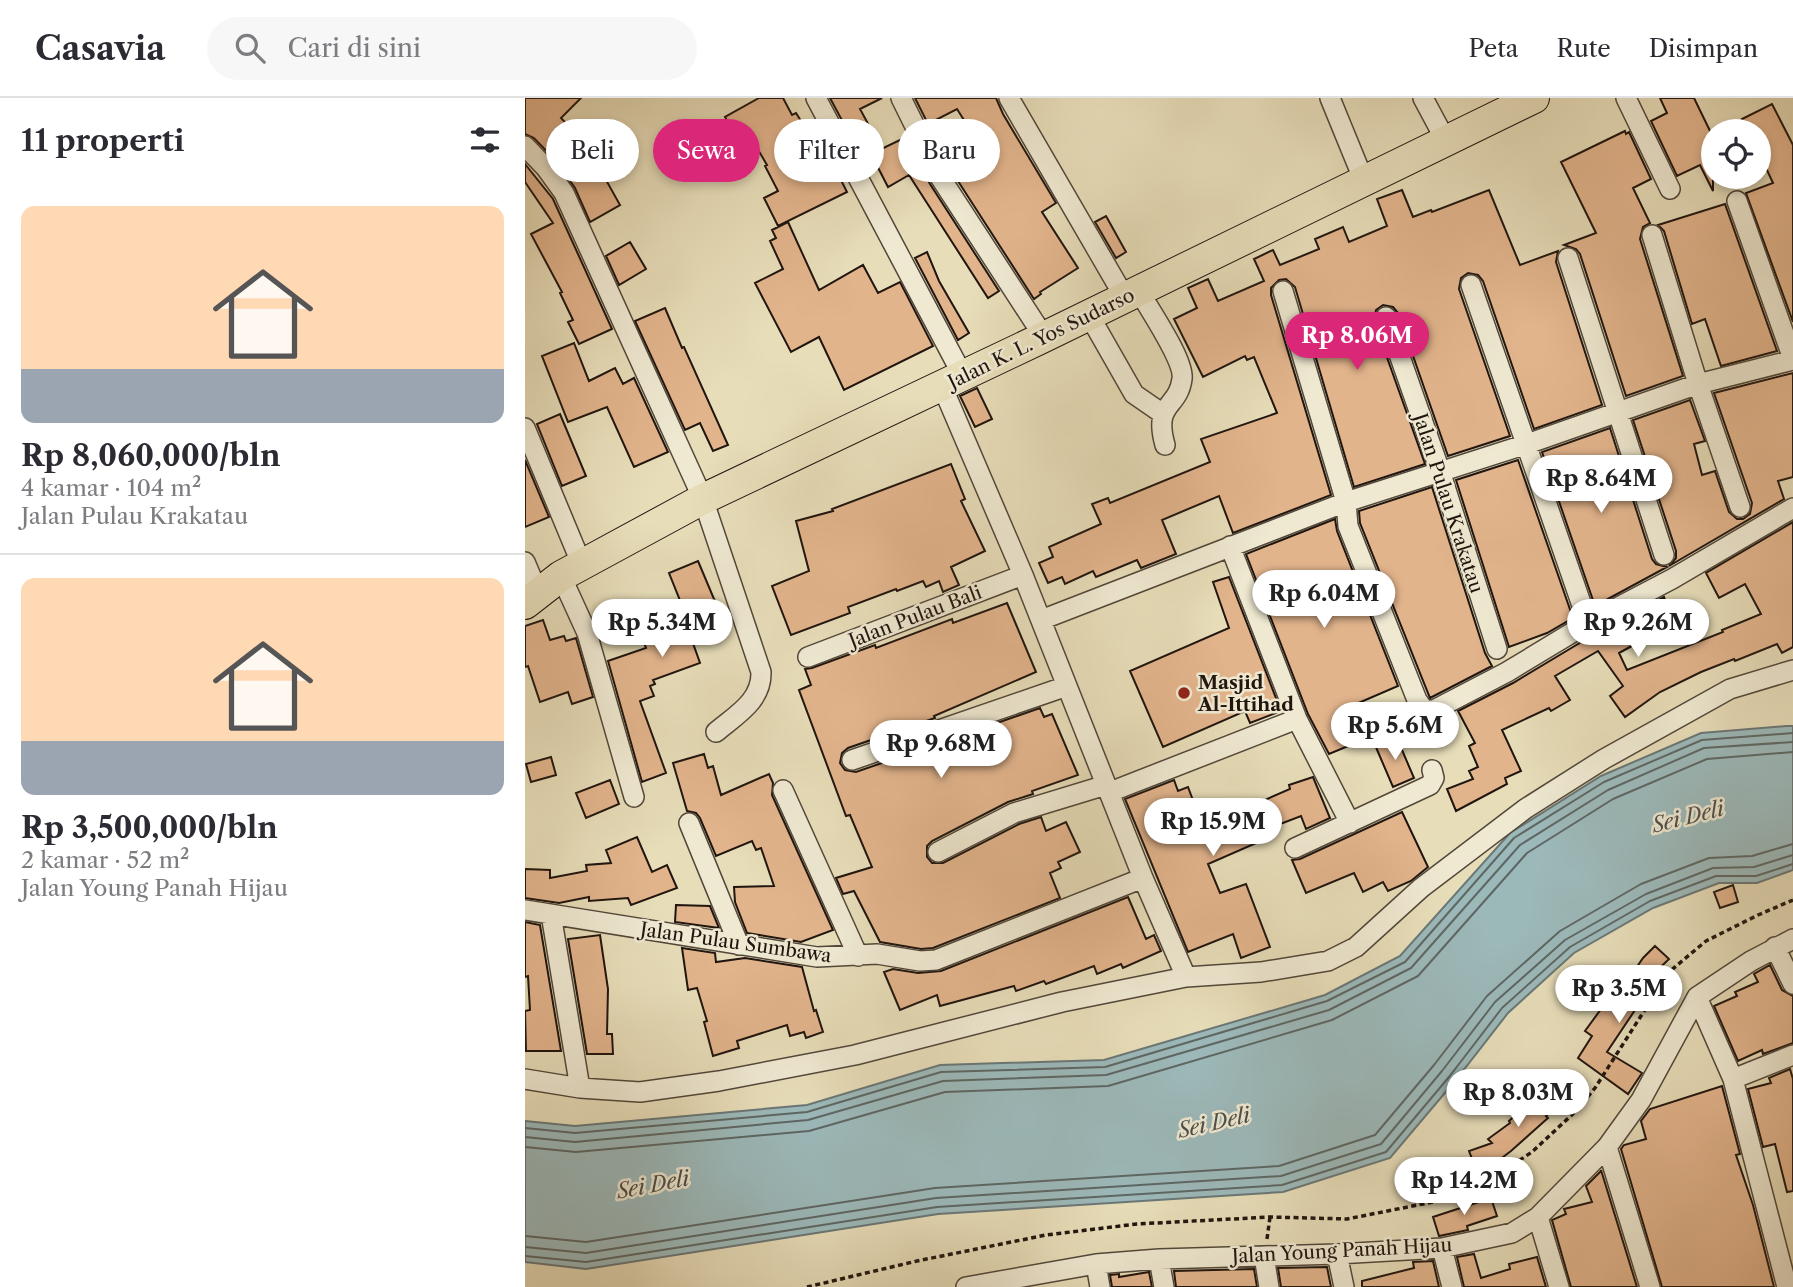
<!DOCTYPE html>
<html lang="id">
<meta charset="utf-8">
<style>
body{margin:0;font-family:"Libre Caslon Text",serif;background:#f7f7f7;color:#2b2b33;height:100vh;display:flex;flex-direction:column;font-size:26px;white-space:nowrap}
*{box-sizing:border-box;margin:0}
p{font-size:23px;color:#7c7c81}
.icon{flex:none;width:38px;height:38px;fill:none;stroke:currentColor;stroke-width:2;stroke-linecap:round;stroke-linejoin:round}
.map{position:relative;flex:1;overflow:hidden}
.details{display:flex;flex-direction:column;background:#fff;width:525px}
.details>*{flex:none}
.top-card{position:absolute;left:21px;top:21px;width:665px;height:63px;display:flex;gap:14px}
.buttons{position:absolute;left:1176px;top:21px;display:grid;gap:14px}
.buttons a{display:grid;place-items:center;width:70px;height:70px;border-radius:50%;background:#fff;box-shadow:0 4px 10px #0003;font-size:35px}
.price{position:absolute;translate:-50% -60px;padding:0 16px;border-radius:24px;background:#fff;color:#222;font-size:23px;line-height:46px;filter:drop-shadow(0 2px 4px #0008)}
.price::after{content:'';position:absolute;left:50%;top:42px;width:21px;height:16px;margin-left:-10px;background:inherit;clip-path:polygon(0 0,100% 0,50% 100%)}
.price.on{background:#db2777;color:#fff}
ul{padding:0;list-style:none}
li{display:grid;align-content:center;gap:14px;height:371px;padding:0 21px}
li+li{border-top:2px solid #e1e1e2}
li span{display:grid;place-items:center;height:217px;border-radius:14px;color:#555}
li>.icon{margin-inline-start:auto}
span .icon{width:126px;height:126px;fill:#fffc;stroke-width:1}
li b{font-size:30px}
h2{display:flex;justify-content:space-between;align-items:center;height:84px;padding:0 21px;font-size:30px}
.tag{padding:0 24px;border-radius:32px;background:#fff;box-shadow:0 4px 10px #0003;font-size:24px;line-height:63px}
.tag.on{background:#db2777;color:#fff}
header{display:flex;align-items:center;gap:42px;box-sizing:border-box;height:98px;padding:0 35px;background:#fff;border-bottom:2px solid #e1e1e2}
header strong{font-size:33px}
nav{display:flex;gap:38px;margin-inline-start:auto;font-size:24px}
.search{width:490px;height:63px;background:#f7f7f7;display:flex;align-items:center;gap:18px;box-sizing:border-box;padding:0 24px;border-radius:38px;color:#7c7c81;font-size:26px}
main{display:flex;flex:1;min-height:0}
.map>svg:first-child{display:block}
.water{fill:#9cb9ba;stroke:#6a7776;stroke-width:2}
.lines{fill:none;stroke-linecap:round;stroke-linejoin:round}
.shore{stroke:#5e6764;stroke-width:2}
.building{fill:#e2b48c;stroke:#20150f;stroke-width:2}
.minor-casing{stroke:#52473a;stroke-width:22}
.highway-casing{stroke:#20150f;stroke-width:32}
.path{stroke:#20150f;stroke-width:3.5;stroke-dasharray:5 3.5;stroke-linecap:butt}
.minor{stroke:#efe9d2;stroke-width:19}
.highway{stroke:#e7ddb9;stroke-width:30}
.poi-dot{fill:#8f2418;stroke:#efe9d2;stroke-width:2.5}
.labels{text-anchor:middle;stroke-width:5;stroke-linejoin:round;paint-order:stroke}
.street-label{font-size:19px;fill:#20150f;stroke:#efe9d2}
.poi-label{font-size:19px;font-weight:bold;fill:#20150f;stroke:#efe9d2;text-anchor:start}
.water-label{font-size:21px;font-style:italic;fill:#4b4e4b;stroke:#efe9d2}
</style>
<header>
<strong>Casavia</strong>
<div class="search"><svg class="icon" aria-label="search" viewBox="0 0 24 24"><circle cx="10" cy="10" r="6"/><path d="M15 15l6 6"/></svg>Cari di sini</div>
<nav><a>Peta</a><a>Rute</a><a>Disimpan</a></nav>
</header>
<main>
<section class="details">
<h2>11 properti<svg class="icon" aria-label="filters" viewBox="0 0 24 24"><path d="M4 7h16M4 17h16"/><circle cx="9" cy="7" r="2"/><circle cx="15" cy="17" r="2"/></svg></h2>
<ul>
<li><span style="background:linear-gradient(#ffd9b3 75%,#9aa5b1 0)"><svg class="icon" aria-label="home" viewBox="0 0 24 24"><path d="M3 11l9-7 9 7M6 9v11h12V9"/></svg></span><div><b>Rp 8,060,000/bln</b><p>4 kamar · 104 m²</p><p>Jalan Pulau Krakatau</p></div></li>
<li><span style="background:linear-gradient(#ffd9b3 75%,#9aa5b1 0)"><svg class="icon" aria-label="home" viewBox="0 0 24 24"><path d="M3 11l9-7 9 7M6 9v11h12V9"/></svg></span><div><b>Rp 3,500,000/bln</b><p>2 kamar · 52 m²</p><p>Jalan Young Panah Hijau</p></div></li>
</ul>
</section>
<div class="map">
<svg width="1268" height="1189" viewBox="0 0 1268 1189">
<rect width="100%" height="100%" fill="#e7ddb9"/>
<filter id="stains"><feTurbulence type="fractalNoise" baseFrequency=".00286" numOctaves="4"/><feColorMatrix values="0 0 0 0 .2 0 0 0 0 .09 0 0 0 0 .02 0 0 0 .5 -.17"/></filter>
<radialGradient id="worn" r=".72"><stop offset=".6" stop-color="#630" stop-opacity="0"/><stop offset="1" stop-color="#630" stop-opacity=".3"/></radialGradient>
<!-- water -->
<path class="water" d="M1261,628H1268V772L1232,785H1194L1128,810L1049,855L983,915L930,983L865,1060L758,1094L413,1116L61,1171L0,1164V1023L50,1028L282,1007L415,967L579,962L800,897L875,858L985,735L1076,678L1176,635Z"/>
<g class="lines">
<!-- shore -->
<path class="shore" d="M0,1030L50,1035L282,1014L416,974L580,969L802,903L880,864L989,740L1079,684L1177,642L1268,635
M0,1039L50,1044L283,1022L418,983L581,977L804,912L886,870L995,747L1083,692L1179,650L1268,644
M0,1049L51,1054L284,1033L420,994L583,988L807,922L893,878L1002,755L1088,701L1182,661L1268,654
M0,1138L61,1144L410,1090L754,1068L850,1037L909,967L962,898L1035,833L1116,786L1184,760L1227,758L1268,746
M0,1149L61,1155L411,1100L756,1078L856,1046L917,973L970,904L1040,842L1121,796L1188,770L1229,769L1268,757
M0,1158L61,1164L412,1109L757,1087L861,1054L924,979L977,910L1045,849L1125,803L1191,778H1231L1268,766"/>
</g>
<!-- building -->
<path class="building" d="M0,0H56L36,20L61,46L95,107L65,124L50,90L31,63L9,40L0,36Z
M234,0H258L267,17L271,15L276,23L300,70L308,66L322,94L253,128L239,100L253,93L240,68L242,67L225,38L214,44L200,19Z
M305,0H357L335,11L354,46L335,56Z
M390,0H471L478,16L531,105L517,114L553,170L515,194L516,196L509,201L422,66L456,49L432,11L403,26Z
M1135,0H1169L1188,39V93L1175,67L1152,78L1126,23L1142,15Z
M1247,6L1268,47V224L1221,95L1248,85L1234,55V33H1223L1217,21Z
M1100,33L1101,36L1104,34L1126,81L1108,90L1125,125L1118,129L1115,141L1158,278L1101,298L1055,156L1051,151L1039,147L1071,135L1036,64Z
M381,39L405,86L474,193L463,200L384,77L363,89L346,56Z
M0,66L28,101L87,231L54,246L43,224L48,222L35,195L37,194L6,136L28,125L0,84Z
M877,92L888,119L906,112L907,114L964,92L995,167L1033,153L1031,164L1077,307L1009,331L958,183L953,177L943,175L936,180L934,191L985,338L923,358L873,215L868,209L858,207L851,212L849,223L900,366L829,389L770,189L761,181L754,182L746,190V197L806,397L708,435L694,398L637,422L651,456L616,470L612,462L571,479L568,473L540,486L537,479L523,485L514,465L528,459L524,449L576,426L567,406L583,400L585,405L685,364L676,341L752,315L729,259L722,262L720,258L678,279L649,221L672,210L663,190L683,181L693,203L739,183L729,161L748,152L755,167L794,151L790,141L818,129L824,144L862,128L852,101Z
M1200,106L1252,253L1196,268L1180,221L1167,226L1139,133L1133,127Z
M581,118L601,154L591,160L570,124Z
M263,124L294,192L338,167L353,195L375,184L408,248L319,292L294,239L266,254L230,185L258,171L245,143L251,140L247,132Z
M105,144L121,171L94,187L81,158Z
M402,154L414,183L444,235L433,242L390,160Z
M140,210L157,250L159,249L203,347L188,353L175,325L160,332L110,223Z
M49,245L64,283L90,270L98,286L109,280L143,354L109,369L82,309L43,324L17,258Z
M1268,275V379L1253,383L1259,401L1144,468L1151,460V453L1108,322L1165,302L1180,343L1169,346L1177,377L1190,373L1204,414L1212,421H1218L1225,416L1227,405L1189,295Z
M452,290L467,321L450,329L435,298Z
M35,316L61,378L37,388L12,326Z
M1085,330L1127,461L1131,466L1142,469L1070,508L1017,354Z
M0,362L24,419L0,429Z
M993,362L1048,520L1022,535L984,549L931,382Z
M426,366L440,401L436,403L460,453L426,469L434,487L418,494L414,483L401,489L398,483L372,493L371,491L323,509L325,515L266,537L247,488L284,473L271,423L308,413L307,411Z
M907,389L960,555L967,568L905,600L835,425L834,413Z
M810,421L812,433L873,588L831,606L845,639L804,656L783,616L721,456Z
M1268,424V549L1257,555L1252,546L1210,563L1209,561L1176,574L1135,594L1100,619L1085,598L1098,588L1073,553L1030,578L1045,602L1026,613L1024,610L977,632L996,673L980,680L982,686L931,713L922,691L948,681L944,673L953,669L944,648L950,645L933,613L988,585L1073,534L1139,499L1141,505L1144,503L1154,522L1094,555L1102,572L1198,534L1197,532L1236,516L1220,486L1194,500L1181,475Z
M173,463L197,520L164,534L175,565L128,582L130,586L125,588L129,598L115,603L141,675L117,684L83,563L121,550L110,522L156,505L144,475Z
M704,479L756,613L725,625L720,613L638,649L605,573L704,530L688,484Z
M482,505L511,574L409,618L410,620L323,650L317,655L315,665L320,672L331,674L515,610L519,619L527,616L553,677L507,693L508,696L483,704L407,743L402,748V759L407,765H418L494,726L516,719L521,733L541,724L555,754L533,764L536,770L525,775L535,800L408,850L396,851L355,844L329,793L318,796L311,780L347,769L325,717L321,718L274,592L286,587L280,571L287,570L350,547L351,550L427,521L428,525Z
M18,522L25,542L39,538L41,543L51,540L68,599L47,606L43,594L15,604L3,568L0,569V528Z
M871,638L889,680L868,689L850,647Z
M179,656L183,670L188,668L196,697L244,676L248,685L247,697L308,832L276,844L222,835L210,804L209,789L249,788L236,750L231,752L227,743L191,758L175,720L171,715L162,713L148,665Z
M26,659L31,677L6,684L1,666Z
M788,679L805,720L781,731L776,718L742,731L745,739L683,766L695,795L721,786L745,849L716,860L708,836L663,854L600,701L649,682L653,693L663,689L678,729L681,728L682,731L743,704L742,701L765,691L764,687Z
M85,682L94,706L61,720L51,695Z
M877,714L903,769L886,783L863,793L858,784L838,794L829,775L781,795L767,762L775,761Z
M112,739L127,774L142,767L152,790L106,807L103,800L64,803V799L34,805L0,800V771L25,772V780L62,773L61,767L86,765L81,752Z
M1208,787L1213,804L1195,810L1189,794Z
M603,799L621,841L629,837L636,853L598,870L596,866L572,876L569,868L521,886L519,883L491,893L489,888L415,908L412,897L375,912L359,874L368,871L393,875L416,873Z
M151,807L185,808L194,830L150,824Z
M0,824L15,827L36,953H1L0,913L5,912L3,878L0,879Z
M75,837L83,891L82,936H87L88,956H62L43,841Z
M1130,848L1144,861L1115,889L1122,894L1082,954L1117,975L1103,996L1053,960L1067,938L1060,933L1079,907L1084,910L1118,860Z
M157,850L190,855L191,864L220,860L277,869L289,913L291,912L298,934L281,940L279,934L265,938L262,927L212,943L214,950L188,958L179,924L182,923L172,890L163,892Z
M1245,867L1257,892L1268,898V945L1238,956L1237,952L1213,963L1189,908L1212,898L1210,894L1233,884L1229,876Z
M1265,971L1268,981V1093L1262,1094L1250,1046L1238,1049L1223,991L1246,985L1244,980Z
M1030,986L1042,999L1021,1018L1023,1020L986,1053L969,1066L952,1073L944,1053L967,1045L963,1041L985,1025L984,1023L1006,1003L1008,1005Z
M1197,988L1215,1056L1211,1057L1228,1107L1249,1189H1137L1096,1051L1099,1047L1121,1041L1116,1023L1125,1011Z
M1076,1073V1072L1112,1189H1046L1027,1122L1041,1116L1039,1111L1067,1104L1061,1088Z
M966,1100L972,1118L942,1128L943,1132L914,1138L908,1119Z
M949,1156L956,1180L985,1171L984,1166L1012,1159L1021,1189H939L932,1159Z
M908,1163L914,1189H837V1183L889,1170L888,1164Z
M802,1169L806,1189H756L753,1170Z
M729,1171L732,1189H651L649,1173Z
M624,1174L627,1189H587L585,1177L594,1176V1179Z"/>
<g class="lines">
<defs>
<path id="minor" d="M291,0L438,278
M376,0L415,79L519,239
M484,0L600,200
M805,0L839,83
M898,0L921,43
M1101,0L1145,91
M0,48L21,70L39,95L178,401L236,574C237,603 211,617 191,634
M1212,103L1268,261
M1127,137L1173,286L1215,409
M1043,160L1139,457
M946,187L1063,525
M614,193C624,211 660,263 657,281C653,311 628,304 640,347
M758,193L821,404L823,428L892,602L899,612H909L982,574L1063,525L1147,481L1268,410
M564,217L609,296L638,316
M861,219L915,373L972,551
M417,288L498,477L618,780L661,879
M0,330L57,467
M705,448L772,621L825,725
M0,464L13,495
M36,478L62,535L109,699
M516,522L821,404L1002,346L1173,286L1268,262
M283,559L498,477
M327,662L542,588
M258,692L333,858
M585,694L772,621
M164,725L214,847
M770,750L905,687L909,680L907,672
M413,754L489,715L581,687
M0,812L292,859L352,856L395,863L411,862L618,780
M26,816L55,990
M1250,849L1268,886
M1172,899L1208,981L1262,1189
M0,981L55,990L115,994L194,983L330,957L537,904L661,879L736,874L803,863L831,849L896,790L1000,711L1079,661L1205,591L1268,572
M1208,981L1268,957
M1082,1049L1125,1189
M1013,1119L1034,1189
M917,1150L927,1189
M812,1156L819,1189
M739,1158L744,1189
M634,1161L639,1189
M571,1166L575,1189
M441,1189L571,1166L634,1161L812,1156L917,1150L987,1135L1013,1119L1082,1049L1116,1002L1172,899L1226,863L1268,841"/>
<path id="highway" d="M0,506L36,478L178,401L519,239L1009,0"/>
</defs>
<!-- minor casing -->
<use href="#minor" class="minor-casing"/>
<!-- highway casing -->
<use href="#highway" class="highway-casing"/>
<!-- path -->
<path class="path" d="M742,1141L745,1119
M282,1189L392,1163L521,1137L612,1126L745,1119L822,1121L918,1102L954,1089L1007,1054L1051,1013L1070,990L1144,874L1181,843L1233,817L1268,802"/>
<!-- minor -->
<use href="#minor" class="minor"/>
<!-- highway -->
<use href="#highway" class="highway"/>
</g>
<!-- markers -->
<circle class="poi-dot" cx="659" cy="595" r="7"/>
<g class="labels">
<!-- street labels -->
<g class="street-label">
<text transform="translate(516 240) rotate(-26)" y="7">Jalan K. L. Yos Sudarso</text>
<text transform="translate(924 405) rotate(72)" y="7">Jalan Pulau Krakatau</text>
<text transform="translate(390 518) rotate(-21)" y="7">Jalan Pulau Bali</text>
<text transform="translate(211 844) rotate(8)" y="7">Jalan Pulau Sumbawa</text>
<text transform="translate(817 1152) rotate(-3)" y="7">Jalan Young Panah Hijau</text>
</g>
<!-- poi labels -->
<g class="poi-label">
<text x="673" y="591">Masjid<tspan x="673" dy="22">Al-Ittihad</tspan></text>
</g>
<!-- water labels -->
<g class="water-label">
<text transform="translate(1163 719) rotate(-14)" y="7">Sei Deli</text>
<text transform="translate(689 1025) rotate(-13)" y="7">Sei Deli</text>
<text transform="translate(128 1087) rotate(-11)" y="7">Sei Deli</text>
</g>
</g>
<rect width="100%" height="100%" filter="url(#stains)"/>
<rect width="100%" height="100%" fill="url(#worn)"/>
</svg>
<div class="buttons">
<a><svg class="icon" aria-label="locate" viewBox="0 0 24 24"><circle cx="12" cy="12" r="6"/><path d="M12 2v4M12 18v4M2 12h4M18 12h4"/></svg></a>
</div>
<b class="price on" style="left:832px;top:274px">Rp 8.06M</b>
<b class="price" style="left:1076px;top:417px">Rp 8.64M</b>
<b class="price" style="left:799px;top:532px">Rp 6.04M</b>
<b class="price" style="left:137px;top:561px">Rp 5.34M</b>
<b class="price" style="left:1113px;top:561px">Rp 9.26M</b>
<b class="price" style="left:870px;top:664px">Rp 5.6M</b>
<b class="price" style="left:416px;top:682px">Rp 9.68M</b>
<b class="price" style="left:688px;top:760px">Rp 15.9M</b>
<b class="price" style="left:1094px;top:927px">Rp 3.5M</b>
<b class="price" style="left:993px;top:1031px">Rp 8.03M</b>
<b class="price" style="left:939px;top:1119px">Rp 14.2M</b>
<div class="top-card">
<a class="tag">Beli</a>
<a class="tag on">Sewa</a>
<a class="tag">Filter</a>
<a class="tag">Baru</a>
</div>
</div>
</main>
